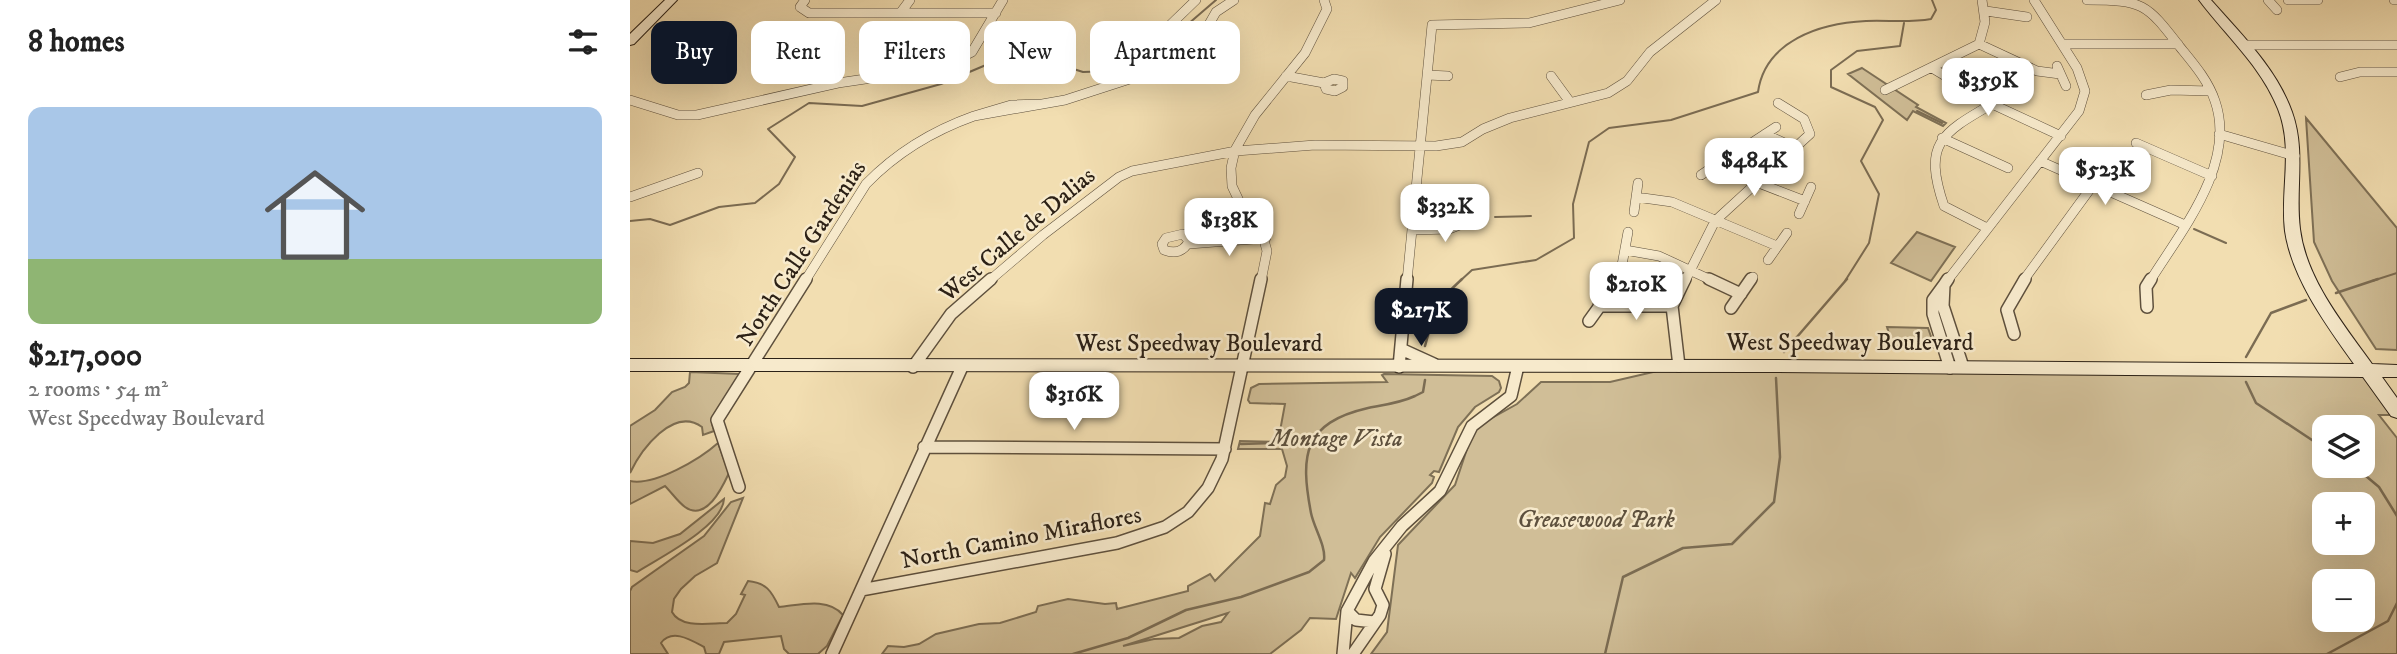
<!DOCTYPE html>
<meta charset="utf-8">
<style>
body{margin:0;font-family:"IM FELL DW Pica",serif;background:#f2f2f2;color:#222;height:100vh;display:flex;flex-direction:column;font-size:26px;white-space:nowrap}
*{box-sizing:border-box;margin:0}
p{font-size:23px;color:#767676}
.icon{flex:none;width:38px;height:38px;fill:none;stroke:currentColor;stroke-width:2;stroke-linecap:round;stroke-linejoin:round}
.map{position:relative;flex:1;overflow:hidden}
.panel{display:flex;flex-direction:column;background:#fff;width:630px}
.panel>*{flex:none}
.hud{position:absolute;left:21px;top:21px;width:665px;height:63px;display:flex;gap:14px}
.tools{position:absolute;left:1682px;top:415px;display:grid;gap:14px}
.tools a{display:grid;place-items:center;width:63px;height:63px;border-radius:14px;background:#fff;box-shadow:0 7px 28px #0002;font-size:35px}
.price{position:absolute;translate:-50% -60px;padding:0 16px;border-radius:14px;background:#fff;color:#222;font-size:23px;line-height:46px;filter:drop-shadow(0 2px 4px #0008)}
.price::after{content:'';position:absolute;left:50%;top:42px;width:21px;height:16px;margin-left:-10px;background:inherit;clip-path:polygon(0 0,100% 0,50% 100%)}
.price.selected{background:#111827;color:#fff}
ul{padding:0;list-style:none}
li{display:grid;align-content:center;gap:14px;height:371px;padding:0 28px}
li+li{border-top:2px solid #e0e0e0}
li span{display:grid;place-items:center;height:217px;border-radius:14px;color:#555}
li>.icon{margin-inline-start:auto}
span .icon{width:126px;height:126px;fill:#fffc;stroke-width:1}
li b{font-size:30px}
h2{display:flex;justify-content:space-between;align-items:center;height:84px;padding:0 28px;font-size:30px}
.pill{padding:0 24px;border-radius:14px;background:#fff;box-shadow:0 7px 28px #0002;font-size:24px;line-height:63px}
.pill.selected{background:#111827;color:#fff}
main{display:flex;flex:1;min-height:0}
.map>svg:first-child{display:block}
.green{fill:#d0be97;stroke:#7e7056;stroke-width:2;fill-rule:evenodd}
.lines{fill:none;stroke-linecap:round;stroke-linejoin:round}
.stream-far1{stroke:#7b6c53;stroke-width:2}
.stream{stroke:#7b6c53;stroke-width:2.5}
.street-far1-casing{stroke:#5e503d;stroke-width:10}
.street-casing{stroke:#5e503d;stroke-width:14}
.secondary-casing{stroke:#2c2116;stroke-width:2}
.street-far1{stroke:#f7eacc;stroke-width:9}
.street{stroke:#f7eacc;stroke-width:11}
.secondary{fill:#f7eacc;fill-rule:evenodd}
.labels{text-anchor:middle;stroke-width:5;stroke-linejoin:round;paint-order:stroke}
.street-label{font-size:24px;fill:#2c2116;stroke:#f7eacc}
.park-label{font-size:24px;font-style:italic;fill:#5d503d;stroke:#f7eacc}
</style>
<main>
<section class="panel">
<h2>8 homes<svg class="icon" aria-label="filters" viewBox="0 0 24 24"><path d="M4 7h16M4 17h16"/><circle cx="9" cy="7" r="2"/><circle cx="15" cy="17" r="2"/></svg></h2>
<ul>
<li><span style="background:linear-gradient(#a9c7e8 70%,#8fb573 0)"><svg class="icon" aria-label="home" viewBox="0 0 24 24"><path d="M3 11l9-7 9 7M6 9v11h12V9"/></svg></span><div><b>$217,000</b><p>2 rooms · 54 m²</p><p>West Speedway Boulevard</p></div></li>
</ul>
</section>
<div class="map">
<svg width="1767" height="654" viewBox="0 0 1767 654">
<rect width="100%" height="100%" fill="#f2deb1"/>
<filter id="stains"><feTurbulence type="fractalNoise" baseFrequency=".00286" numOctaves="4"/><feColorMatrix values="0 0 0 0 .2 0 0 0 0 .09 0 0 0 0 .02 0 0 0 .5 -.17"/></filter>
<radialGradient id="worn" r=".72"><stop offset=".6" stop-color="#630" stop-opacity="0"/><stop offset="1" stop-color="#630" stop-opacity=".3"/></radialGradient>
<!-- green -->
<path class="green" d="M1232,68L1288,105L1286,107L1316,123L1313,126L1283,111L1277,120L1218,74Z
M1676,118L1767,228V350L1746,349L1702,281L1684,242Z
M1287,232L1325,247L1301,281L1261,263Z
M1257,327L1298,328L1305,348L1263,346Z
M1049,366L1742,375L1767,415H1749L1767,438V654H741L757,632L768,545L825,485L844,428L887,404L911,382H980ZM1694,427H1732V466H1694ZM1694,504H1732V542H1694ZM1694,581H1732V620H1694Z
M60,372L110,374L84,416L82,423L84,431L73,435L72,427C43,406 11,450 0,473V426L25,410L42,392L55,387L59,383Z
M754,374L862,376L869,381L871,388L869,392L845,407L828,427L809,472L804,471L800,475L804,477L802,483L750,537L725,578L721,573L706,619L680,618L671,630L640,654H252L258,646L274,647L289,644L306,634L349,624L370,623L406,612L408,606L438,599L475,604L486,603L487,609L558,591V586L580,574L585,581L630,536L635,503L640,504L646,485L655,477L657,466L652,449H608L610,441L648,442L655,404L620,403L618,400L621,388L629,384L757,382L752,375ZM598,613L591,622L572,626L549,638L524,639L493,646Z
M88,443L99,473C92,488 76,522 55,507C48,502 42,493 35,486L0,504V481C25,486 70,459 88,443Z
M113,498L87,563L65,576L51,589L44,599L42,612C51,629 80,623 97,623L106,614L115,595L111,594L118,581C136,583 141,590 149,607C170,605 198,597 213,615L197,646L188,654H159L154,649L151,636L94,642L89,654H76L74,647C61,640 42,628 31,643L38,654H0V591L2,587L74,536L101,502Z
M94,499C93,526 29,558 7,572L0,570V541L23,543L50,534Z"/>
<g class="lines">
<!-- stream-far1 -->
<path class="stream-far1" d="M1287,111L1312,123
M865,217L901,216
M0,221L20,219L40,225L89,207L125,203L149,184L165,157L138,129L179,103L232,106L311,84L363,62L409,58L453,72L482,71L543,37L586,0
M1564,229L1596,243
M830,281L842,270L906,260L944,238L943,204L959,142L979,128L1041,120L1128,92C1135,41 1190,23 1236,21C1258,20 1279,23 1301,19L1306,10L1302,0
M1215,281L1239,243L1249,194L1231,161L1253,120L1245,107L1201,87V70L1227,51L1270,46L1274,23
M1742,281L1767,273"/>
<!-- stream -->
<path class="stream" d="M1706,293L1748,279
M795,346L807,303L832,279
M1154,352L1217,279
M1616,357L1641,313L1676,300
M1616,382L1626,403L1694,448
M611,444L680,442
M1724,466L1749,487L1767,516
M443,654L498,638L556,610L611,597L679,572L694,560C696,546 684,528 681,513C670,455 673,423 738,408C754,405 770,403 785,396L793,392L795,380
M975,654L993,577L1053,548L1102,544L1144,502L1150,457L1146,378
M1697,654L1758,621L1767,603"/>
<defs>
<path id="street-far1" d="M175,0L170,7L179,13H366
M1457,0C1513,0 1516,3 1550,47C1563,63 1578,80 1585,101C1607,164 1551,231 1520,281
M1638,0L1647,10
M1658,0H1688
M1764,0H1767
M1356,11L1397,17
M271,12L280,0
M1349,44L1407,71L1430,74
M1432,44H1548
M1613,45H1767
M481,56L487,58V62L480,66L472,64V60Z
M487,58L536,29L566,0
M1427,66L1436,86
M1302,68L1362,104L1431,136
M798,75L818,76
M656,76L694,83
M921,76L940,102
M1710,77L1730,72H1767
M704,79L713,81V87L705,91L696,89L694,83Z
M1255,90L1349,44L1355,22L1352,0
M1516,95L1541,90L1580,91
M0,100L48,115H67L208,83L310,68L342,52L373,0
M412,104L381,105L344,116L435,100L540,66L562,54L586,12L604,0
M1135,134L1165,148
M1589,134L1665,156
M1312,138L1378,168
M1506,143L1582,176
M1120,144L1146,127
M1410,161L1553,224
M1085,166L1175,201
M1071,175L1099,156
M0,197L68,173
M1006,197L1042,202L1147,246
M1004,212L1008,183
M1169,214L1181,187
M1357,228L1314,206C1293,144 1310,134 1362,104
M782,230L819,229L840,221
M553,234L559,241C554,252 545,254 534,250L532,244L536,238Z
M559,244L636,238
M995,250L1029,256L1083,281
M1138,260L1157,233
M992,265L998,232
M175,281L236,184C267,152 302,131 344,116
M359,281L413,235L489,177L502,171L606,151L685,145L806,146L832,142L853,129L880,118L978,93L997,81L1020,52L1086,0
M631,281L637,251L632,233L610,203L602,186L601,168L605,150L625,115L675,53L697,9L694,0
M777,281L802,25L899,23L990,0
M1055,281L1085,221L1180,134L1174,119L1148,103
M1120,281L1123,277
M1317,281L1449,111L1455,91L1447,68L1404,0
M1393,281L1463,185"/>
<path id="street" d="M1079,279L1111,294
M1314,285L1318,279
M969,306H1042
M1517,307L1516,287L1521,279
M1101,308L1121,279
M959,321L982,289
M1384,334L1377,310L1395,279
M771,349L804,364
M1049,366L1042,306L1055,279
M283,367L321,314L361,279
M769,367L777,279
M1320,368L1303,314V300L1314,285L1313,306L1333,367
M294,447L595,449
M109,487L87,420L176,279
M231,590L487,543L535,527L558,512L578,488L592,459L631,279
M717,611L726,620L744,622
M202,654L332,367
M713,654L717,611L744,561L772,526L810,491L842,426L881,396L888,366
M723,654L750,615L753,605L745,589L755,554"/>
<path id="secondary" d="M35,0H47L4,44L0,45V34Z
M1569,0H1581C1611,34 1647,69 1662,112C1676,151 1665,189 1670,229C1676,279 1714,325 1742,364L1767,365V377H1752L1767,398V418L1761,416L1733,377L1140,372L0,371V359L1140,360L1724,364C1697,326 1662,279 1655,231C1650,189 1664,149 1648,109C1631,66 1596,36 1569,0Z"/>
</defs>
<!-- street-far1 casing -->
<use href="#street-far1" class="street-far1-casing"/>
<!-- street casing -->
<use href="#street" class="street-casing"/>
<!-- secondary casing -->
<use href="#secondary" class="secondary-casing"/>
<!-- street-far1 -->
<use href="#street-far1" class="street-far1"/>
<!-- street -->
<use href="#street" class="street"/>
<!-- secondary -->
<use href="#secondary" class="secondary"/>
</g>
<g class="labels">
<!-- street labels -->
<g class="street-label">
<text transform="translate(387 234) rotate(-40)" y="8">West Calle de Dalias</text>
<text transform="translate(171 253) rotate(-57)" y="8">North Calle Gardenias</text>
<text x="1220" y="350">West Speedway Boulevard</text>
<text x="569" y="351">West Speedway Boulevard</text>
<text transform="translate(391 537) rotate(-11)" y="8">North Camino Miraflores</text>
</g>
<!-- park labels -->
<g class="park-label">
<text x="706" y="446">Montage Vista</text>
<text x="966" y="527">Greasewood Park</text>
</g>
</g>
<rect width="100%" height="100%" filter="url(#stains)"/>
<rect width="100%" height="100%" fill="url(#worn)"/>
</svg>
<div class="tools">
<a><svg class="icon" aria-label="layers" viewBox="0 0 24 24"><path d="M12 4l9 5-9 5-9-5zM3 14l9 5 9-5"/></svg></a>
<a>+</a>
<a>−</a>
</div>
<b class="price" style="left:1358px;top:118px">$359K</b>
<b class="price" style="left:1124px;top:198px">$484K</b>
<b class="price" style="left:1475px;top:207px">$523K</b>
<b class="price" style="left:815px;top:244px">$332K</b>
<b class="price" style="left:599px;top:258px">$138K</b>
<b class="price" style="left:1006px;top:322px">$210K</b>
<b class="price selected" style="left:791px;top:348px">$217K</b>
<b class="price" style="left:444px;top:432px">$316K</b>
<div class="hud">
<a class="pill selected">Buy</a>
<a class="pill">Rent</a>
<a class="pill">Filters</a>
<a class="pill">New</a>
<a class="pill">Apartment</a>
</div>
</div>
</main>
